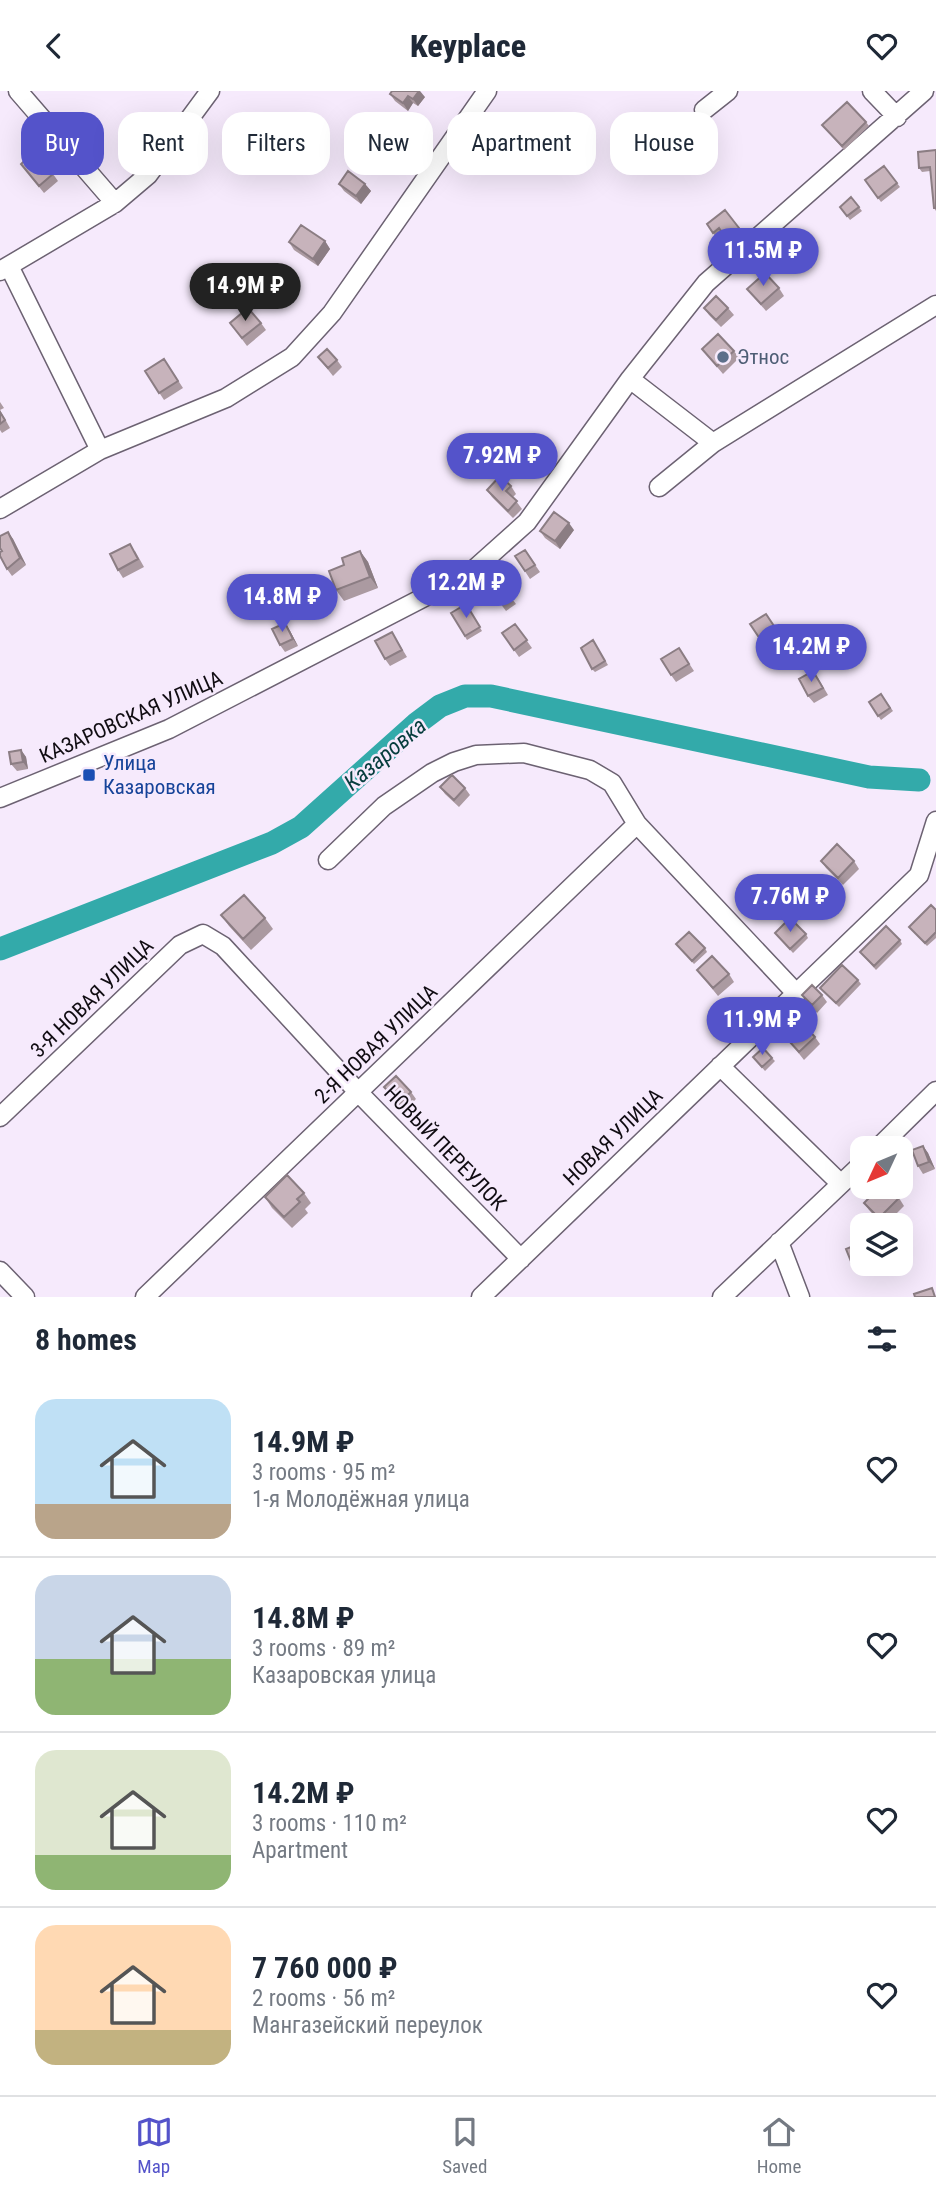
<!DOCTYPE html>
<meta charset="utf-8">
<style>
body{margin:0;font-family:"Roboto Condensed",sans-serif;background:#f2f2f3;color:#1f2937;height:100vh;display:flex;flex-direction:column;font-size:26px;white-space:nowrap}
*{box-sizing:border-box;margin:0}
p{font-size:23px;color:#747a83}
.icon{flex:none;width:38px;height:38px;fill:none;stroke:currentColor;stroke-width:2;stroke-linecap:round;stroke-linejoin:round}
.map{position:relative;height:1206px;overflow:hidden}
.drawer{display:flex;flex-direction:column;background:#fff;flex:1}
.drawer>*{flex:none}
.banner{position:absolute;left:21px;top:21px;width:894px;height:63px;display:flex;gap:14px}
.needle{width:46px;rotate:226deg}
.tools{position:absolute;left:850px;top:1045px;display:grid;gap:14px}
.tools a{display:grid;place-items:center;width:63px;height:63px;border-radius:14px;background:#fff;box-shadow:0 7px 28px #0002;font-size:35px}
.price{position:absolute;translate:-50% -60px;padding:0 16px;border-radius:24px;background:#5453ca;color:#fff;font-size:23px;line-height:46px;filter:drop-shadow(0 2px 4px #0008)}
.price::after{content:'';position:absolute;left:50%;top:42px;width:21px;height:16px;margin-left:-10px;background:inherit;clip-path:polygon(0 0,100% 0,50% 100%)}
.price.current{background:#222;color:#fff}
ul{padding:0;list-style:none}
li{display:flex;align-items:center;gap:21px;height:175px;padding:0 35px}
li+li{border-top:2px solid #e0e1e3}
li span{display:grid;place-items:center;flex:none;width:196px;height:140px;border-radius:21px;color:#555}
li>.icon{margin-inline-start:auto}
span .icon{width:84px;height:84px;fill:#fffc;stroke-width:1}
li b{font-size:30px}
h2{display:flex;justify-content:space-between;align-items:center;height:84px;padding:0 35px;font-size:30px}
.pill{padding:0 24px;border-radius:21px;background:#fff;box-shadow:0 7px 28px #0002;font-size:24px;line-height:63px}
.pill.current{background:#5453ca;color:#fff}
header{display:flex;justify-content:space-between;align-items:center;height:91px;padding:0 35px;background:#fff;font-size:32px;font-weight:800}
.dock{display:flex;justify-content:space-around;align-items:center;height:98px;border-top:2px solid #e0e1e3;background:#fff;font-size:19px;color:#747a83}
.dock a{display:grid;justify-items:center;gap:4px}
.dock .current{color:#5453ca}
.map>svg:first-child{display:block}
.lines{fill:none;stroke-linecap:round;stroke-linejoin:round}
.river{stroke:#3aa;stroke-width:23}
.minor-casing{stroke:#6c6272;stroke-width:21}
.minor{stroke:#fff;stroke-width:18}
.wall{fill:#ab9aa1}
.shaded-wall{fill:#8b7d83}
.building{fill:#c7b3bb;stroke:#8b7d83;stroke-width:2}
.service-dot{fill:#5c6f8a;stroke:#f6eafc;stroke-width:2.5}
.transit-dot{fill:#1a4fb4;stroke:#f6eafc;stroke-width:2.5}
.labels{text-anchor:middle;stroke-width:5;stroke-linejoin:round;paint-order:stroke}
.service-label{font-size:21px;fill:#4e5e75;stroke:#f6eafc;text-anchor:start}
.street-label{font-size:21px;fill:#100c12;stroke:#f6eafc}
.transit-label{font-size:21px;fill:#164399;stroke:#f6eafc;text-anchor:start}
.water-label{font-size:23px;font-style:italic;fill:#063d3d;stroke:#f6eafc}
</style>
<header><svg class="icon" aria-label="back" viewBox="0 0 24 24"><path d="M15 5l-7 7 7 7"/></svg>Keyplace<svg class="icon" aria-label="heart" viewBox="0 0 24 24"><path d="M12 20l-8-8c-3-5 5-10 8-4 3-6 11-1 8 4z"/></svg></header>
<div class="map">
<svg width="936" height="1206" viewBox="0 0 936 1206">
<rect width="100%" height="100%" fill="#f6eafc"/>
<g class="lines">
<!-- river -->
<path class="river" d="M0,858L272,752L301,736L416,633L440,615L465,605H491L869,686L919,689"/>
<defs>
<path id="minor" d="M18,0L115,112
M872,0L897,26
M704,19L728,0
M9,175L100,359
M0,180L115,112L148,84L210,0
M630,288L713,352
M659,396L713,352L936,214
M0,418L100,359L226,307L292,266L332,222L487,0
M0,707L169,638L469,483L527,431L630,288L706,192L924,0
M328,769L384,715L432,682L454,671L476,664L524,662L590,679L612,692L637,733L796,902
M720,975L841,1093
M0,1026L180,854L203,843L223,855L358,1001L521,1168
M878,1057L936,1000
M779,1151L800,1206
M0,1180L25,1206
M145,1206L637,733
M481,1206L919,784L936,730
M722,1206L863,1072"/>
</defs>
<!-- minor casing -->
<use href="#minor" class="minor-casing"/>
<!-- minor -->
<use href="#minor" class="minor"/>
</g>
<!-- wall -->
<path class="wall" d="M390,3L425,6L418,15L413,12L408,20L395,10Z
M866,31L869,35L844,59L822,34Z
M936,59V120L934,117L930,80L922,81L919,77Z
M21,73L53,83L58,90L44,102Z
M884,75L900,96L881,111L865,89Z
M339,93H365L371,100L361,113L344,100Z
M851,106L862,120L850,129L840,116Z
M707,133L739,137L744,144L731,154L724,145L718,149Z
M325,150L330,158L318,175L294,159L289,151Z
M779,197L784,205L766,220L747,198Z
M704,217H728L734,224L721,236L709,224Z
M230,232H261L266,239L247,255Z
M702,258L734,260L739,267L723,283Z
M318,266L337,269L342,276L333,285Z
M164,268L183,297L164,309L145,280Z
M0,311L4,317L0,319L10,337L2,342L0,339Z
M511,395L516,403L513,406L522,418L513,427L492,406L487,399Z
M574,439L560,458L545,447L540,440Z
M8,441L13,448L26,474L12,485L7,478L2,460Z
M525,459L540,481L530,488L515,465Z
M135,460L144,476L123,487L118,479Z
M360,460L368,471L378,497L344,510L336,499L344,474Z
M494,484L516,513L506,520L485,492Z
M466,513L482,540L467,549L451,522Z
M766,523L782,548L766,558L750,533Z
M515,533L532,557L519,566L502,542Z
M290,540L298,555L285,561L280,554Z
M392,541L407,566L390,575L385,568Z
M593,549L608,574L595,581L592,578Z
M679,557L694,580L676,591L671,584Z
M818,587L828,604L814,612L808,605Z
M881,603L893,620L881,629L869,611Z
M21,659L26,666L28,678L17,680L11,673Z
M440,696L465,697L470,704L459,716L445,703Z
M821,770H854L859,778L843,794L826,777Z
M936,819V847L927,855L909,836Z
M221,824L265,827L273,838L251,859L229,835Z
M775,842L806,843L808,847L793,862Z
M900,849L902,853L876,879L860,861Z
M676,853L705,857L707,861L694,873Z
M697,879L729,883L734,891L718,905Z
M858,889L861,893L839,916L820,897Z
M802,904H822L827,911L817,922Z
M815,946L820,953L804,969L789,950Z
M753,966L772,967L775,970L765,980Z
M384,996L411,1001L416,1008L404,1020L389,1004Z
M923,1055L928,1062L935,1078L923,1083L918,1075Z
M877,1099L899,1107L904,1115L885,1134H883L869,1119L864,1112L867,1109L863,1103Z
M304,1102L311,1112L305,1118L308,1122L292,1137L272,1117L265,1106Z
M863,1151V1172H876L857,1180L852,1173Z"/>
<!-- shaded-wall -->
<path class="shaded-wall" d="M419,0H420L425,6L418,15L413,8Z
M408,5L413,12L408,20L403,12Z
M365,93L371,100L361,113L356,105Z
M325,150L330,158L318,175L313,168Z
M569,432L574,439L560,458L555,450Z
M8,441L13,448L26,474L20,467Z
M360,460L368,471L378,497L370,486Z
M285,532L290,540L298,555L293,548Z
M21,659L26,666L28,678L23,671Z
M923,1055L928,1062L935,1078L929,1071Z"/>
<!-- building -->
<path class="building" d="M392,0H419L413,8L408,5L403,12L390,3Z
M847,11L866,31L842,55L822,34Z
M936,59V117H934L930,76L919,77L918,61Z
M34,61L53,83L39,95L21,73Z
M884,75L897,92L878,107L865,89Z
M348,80L365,93L356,105L339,93Z
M851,106L859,116L847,125L840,116Z
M725,119L739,137L726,147L719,137L713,142L707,133Z
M301,134L325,150L313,168L289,151Z
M765,182L779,197L761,213L747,198Z
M716,205L728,217L716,229L704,217Z
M248,217L261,232L242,247L230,232Z
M718,243L734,260L717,275L702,258Z
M327,258L337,269L328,277L318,266Z
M164,268L178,290L159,302L145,280Z
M0,321L5,329L0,333Z
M500,385L511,395L506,400L517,410L508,420L487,399Z
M554,421L569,432L555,450L540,440Z
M8,441L20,467L7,478L0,465V461L2,460L0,457V445Z
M130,453L138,468L118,479L110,463Z
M525,459L535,474L525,480L515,465Z
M360,460L370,486L336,499L329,480L344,474L342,467Z
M494,484L511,506L501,513L485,492Z
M466,513L480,536L465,545L451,522Z
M766,523L780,544L764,554L750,533Z
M285,532L293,548L280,554L272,538Z
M515,533L527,549L514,559L502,542Z
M392,541L402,559L385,568L375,550Z
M593,549L605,570L592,578L581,557Z
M679,557L689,573L671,584L661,568Z
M813,580L823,597L808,605L799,588Z
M881,603L890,617L878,625L869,611Z
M21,659L23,671L11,673L9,661Z
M452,684L465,697L454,709L440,696Z
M837,753L854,770L838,787L821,770Z
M244,804L265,827L243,848L221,824Z
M931,814L936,819V841L925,852L909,836Z
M790,827L806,843L790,858L775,842Z
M886,835L900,849L874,875L860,861Z
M689,841L705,857L692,870L676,853Z
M712,865L729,883L713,897L697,879Z
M842,874L858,889L836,912L820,897Z
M812,894L822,904L812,914L802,904Z
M805,935L815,946L799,961L789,950Z
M763,957L772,967L762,976L753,966Z
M396,985L411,1001L399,1012L384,996Z
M923,1055L929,1071L918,1075L912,1059Z
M287,1084L304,1102L297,1108L300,1111L284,1126L265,1106Z
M871,1096H873L877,1099L880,1096H888L899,1107L879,1127L864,1112L868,1108L863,1103Z
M863,1151V1168L852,1173L846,1158Z
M932,1197L935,1206H915L914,1203Z"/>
<!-- markers -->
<circle class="service-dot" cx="723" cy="266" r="7"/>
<rect class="transit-dot" x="82" y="677" width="14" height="14" rx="3.5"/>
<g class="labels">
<!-- service labels -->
<g class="service-label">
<text x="737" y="273">Этнос</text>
</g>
<!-- street labels -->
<g class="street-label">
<text transform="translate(131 626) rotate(-24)" y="7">КАЗАРОВСКАЯ УЛИЦА</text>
<text transform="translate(92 907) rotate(-44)" y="7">3-Я НОВАЯ УЛИЦА</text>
<text transform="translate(376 953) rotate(-44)" y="7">2-Я НОВАЯ УЛИЦА</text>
<text transform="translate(613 1046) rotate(-44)" y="7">НОВАЯ УЛИЦА</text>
<text transform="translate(445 1057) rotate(46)" y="7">НОВЫЙ ПЕРЕУЛОК</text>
</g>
<!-- transit labels -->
<g class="transit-label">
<text x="103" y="679">Улица<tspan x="103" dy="24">Казаровская</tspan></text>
</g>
<!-- water labels -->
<g class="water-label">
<text transform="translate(385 663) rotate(-40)" y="8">Казаровка</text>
</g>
</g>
</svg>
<div class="tools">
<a><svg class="needle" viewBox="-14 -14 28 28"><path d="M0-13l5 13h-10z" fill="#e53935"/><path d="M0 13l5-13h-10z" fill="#747a83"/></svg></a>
<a><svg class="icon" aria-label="layers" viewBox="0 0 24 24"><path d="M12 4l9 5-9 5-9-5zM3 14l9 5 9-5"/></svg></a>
</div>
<b class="price" style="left:763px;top:197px">11.5M ₽</b>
<b class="price current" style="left:245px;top:232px">14.9M ₽</b>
<b class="price" style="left:502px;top:402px">7.92M ₽</b>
<b class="price" style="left:466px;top:529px">12.2M ₽</b>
<b class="price" style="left:282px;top:543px">14.8M ₽</b>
<b class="price" style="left:811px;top:593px">14.2M ₽</b>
<b class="price" style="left:790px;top:843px">7.76M ₽</b>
<b class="price" style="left:762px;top:966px">11.9M ₽</b>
<div class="banner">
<a class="pill current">Buy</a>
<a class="pill">Rent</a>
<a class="pill">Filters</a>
<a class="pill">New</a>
<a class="pill">Apartment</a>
<a class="pill">House</a>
</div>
</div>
<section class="drawer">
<h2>8 homes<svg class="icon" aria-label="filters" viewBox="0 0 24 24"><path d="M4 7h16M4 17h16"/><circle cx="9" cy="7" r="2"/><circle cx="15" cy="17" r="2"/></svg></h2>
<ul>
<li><span style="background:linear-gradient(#bfe0f5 75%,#b9a48a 0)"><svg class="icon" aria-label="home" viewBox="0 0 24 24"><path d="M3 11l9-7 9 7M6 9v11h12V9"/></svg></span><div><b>14.9M ₽</b><p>3 rooms · 95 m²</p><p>1-я Молодёжная улица</p></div><svg class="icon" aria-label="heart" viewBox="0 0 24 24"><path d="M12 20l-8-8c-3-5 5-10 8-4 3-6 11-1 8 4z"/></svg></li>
<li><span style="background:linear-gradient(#c9d6e8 60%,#8fb573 0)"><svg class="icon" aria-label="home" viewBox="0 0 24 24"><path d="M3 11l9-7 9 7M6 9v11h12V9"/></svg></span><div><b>14.8M ₽</b><p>3 rooms · 89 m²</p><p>Казаровская улица</p></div><svg class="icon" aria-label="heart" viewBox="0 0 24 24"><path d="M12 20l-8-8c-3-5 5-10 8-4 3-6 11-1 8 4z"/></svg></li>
<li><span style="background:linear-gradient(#dfe7d0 75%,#8fb573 0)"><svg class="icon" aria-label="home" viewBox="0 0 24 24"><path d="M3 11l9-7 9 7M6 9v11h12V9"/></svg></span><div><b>14.2M ₽</b><p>3 rooms · 110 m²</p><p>Apartment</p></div><svg class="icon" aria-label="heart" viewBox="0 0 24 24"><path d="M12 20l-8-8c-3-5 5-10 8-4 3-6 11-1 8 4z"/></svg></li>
<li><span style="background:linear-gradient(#ffd9b3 75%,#c2b280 0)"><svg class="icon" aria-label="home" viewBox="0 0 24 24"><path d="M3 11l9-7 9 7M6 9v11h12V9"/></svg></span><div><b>7 760 000 ₽</b><p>2 rooms · 56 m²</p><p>Мангазейский переулок</p></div><svg class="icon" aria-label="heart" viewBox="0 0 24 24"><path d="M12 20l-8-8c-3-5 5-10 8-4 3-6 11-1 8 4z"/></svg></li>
</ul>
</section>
<nav class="dock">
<a class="current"><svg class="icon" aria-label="map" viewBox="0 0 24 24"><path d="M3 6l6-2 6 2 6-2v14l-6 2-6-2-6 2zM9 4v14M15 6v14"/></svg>Map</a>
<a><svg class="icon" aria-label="saved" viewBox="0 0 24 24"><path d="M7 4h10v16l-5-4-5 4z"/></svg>Saved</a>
<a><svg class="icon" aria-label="home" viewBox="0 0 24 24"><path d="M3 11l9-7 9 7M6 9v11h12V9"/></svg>Home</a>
</nav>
